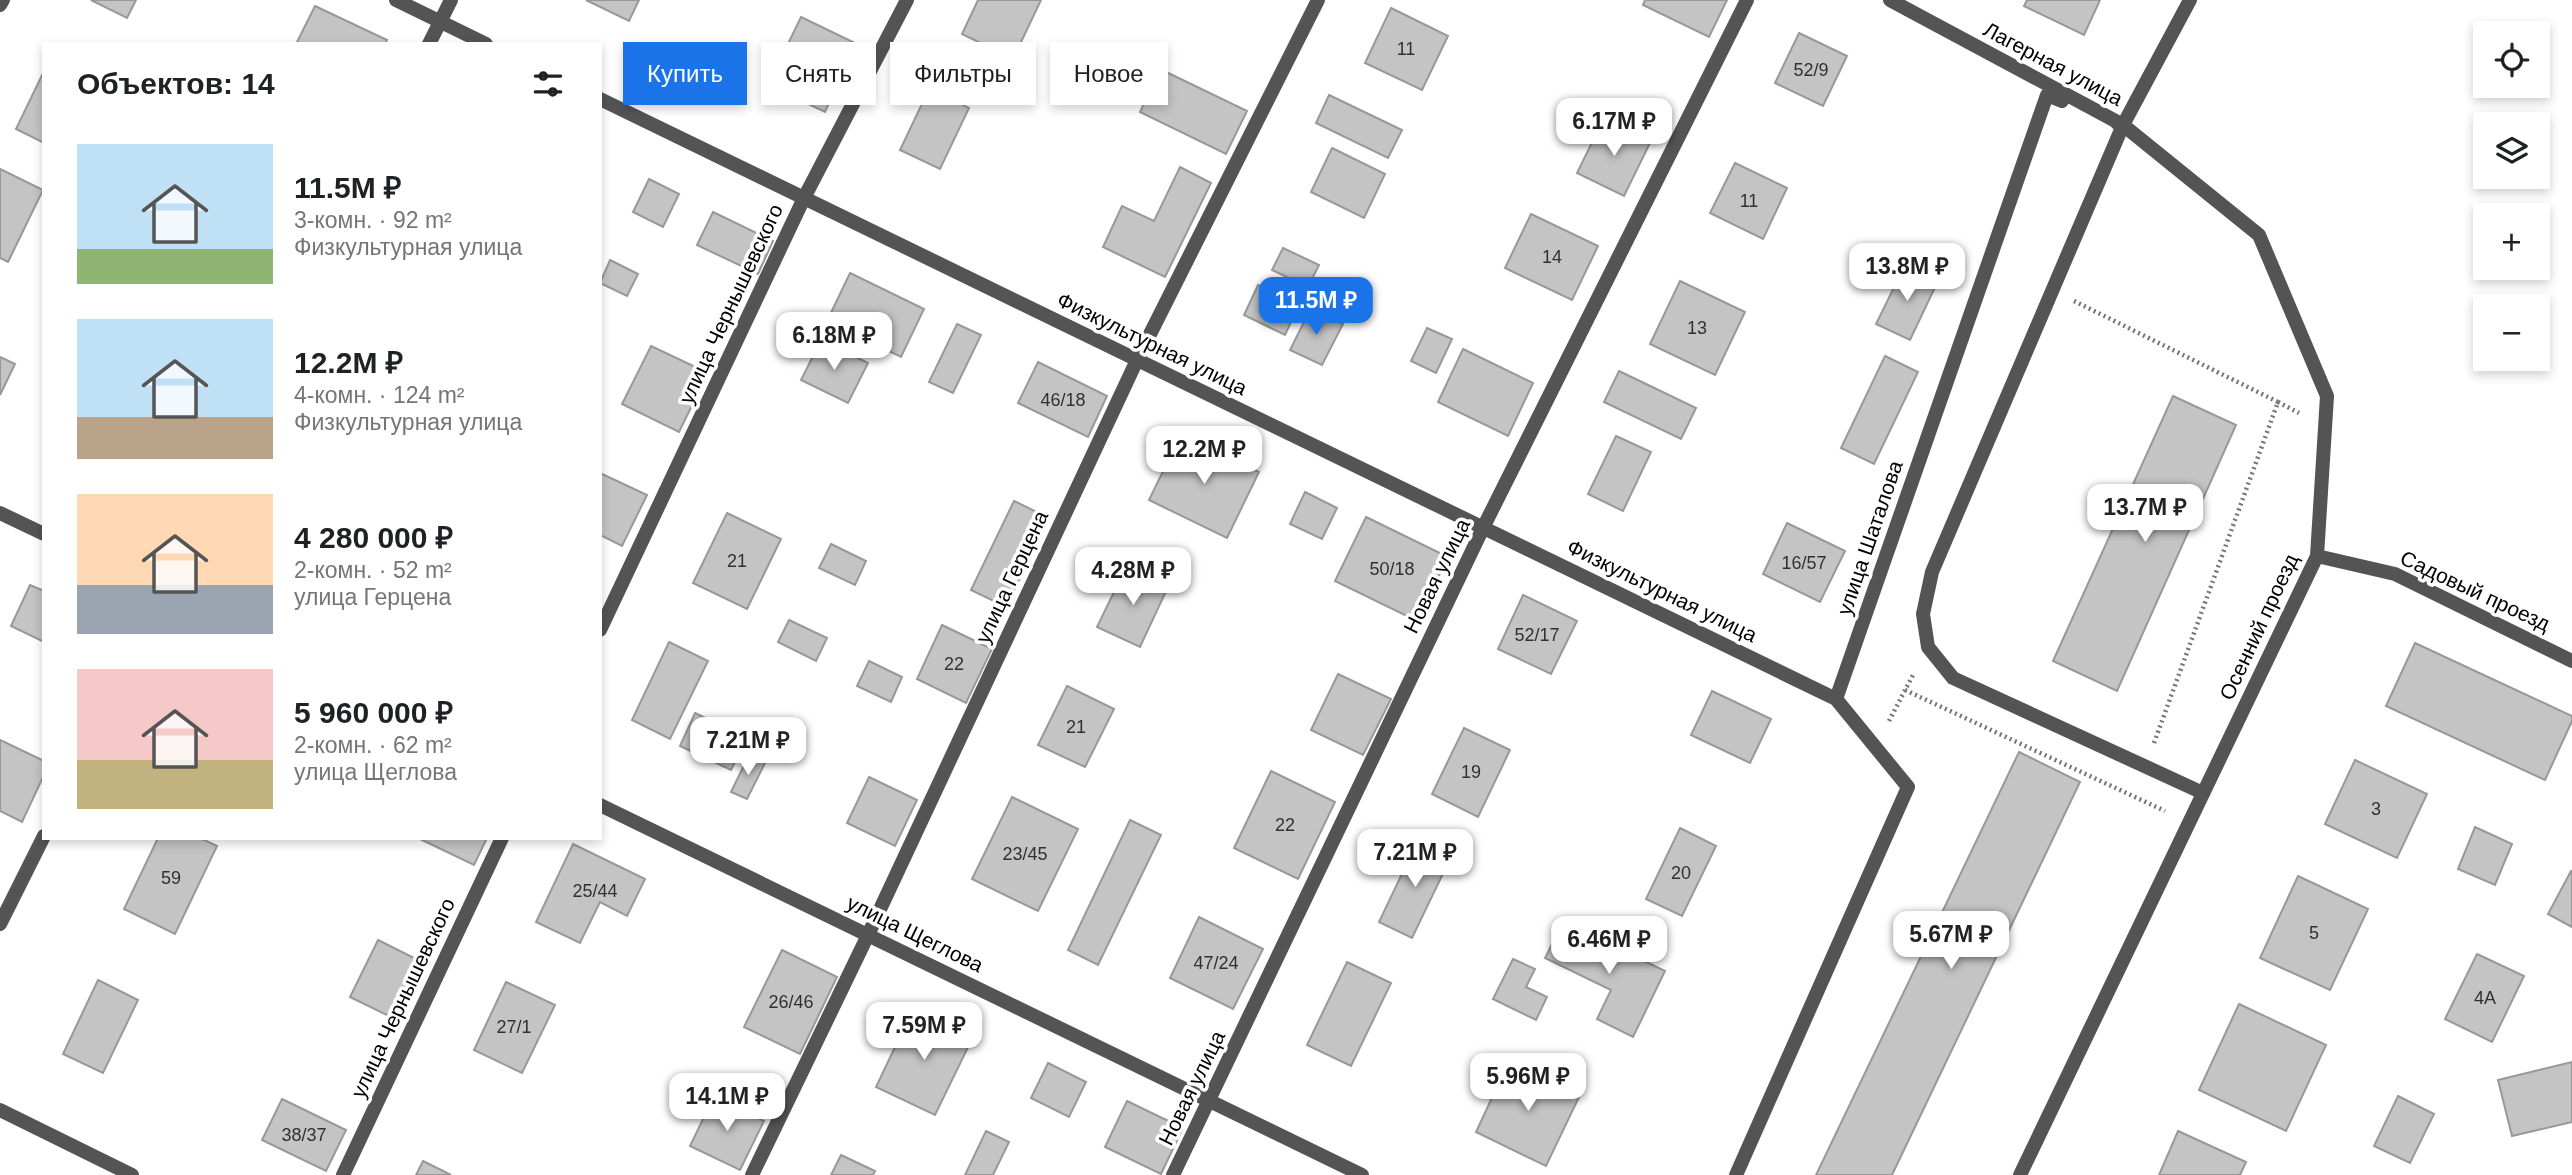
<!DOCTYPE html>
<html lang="ru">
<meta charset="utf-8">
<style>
body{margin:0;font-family:Arial,sans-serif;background:#f2f2f2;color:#202124;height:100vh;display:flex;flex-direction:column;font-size:26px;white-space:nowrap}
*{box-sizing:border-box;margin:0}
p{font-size:23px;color:#757577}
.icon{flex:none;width:38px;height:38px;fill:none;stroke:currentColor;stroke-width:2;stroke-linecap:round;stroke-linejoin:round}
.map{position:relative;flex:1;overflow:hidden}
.details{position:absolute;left:42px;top:42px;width:560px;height:798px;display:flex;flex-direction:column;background:#fff;border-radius:0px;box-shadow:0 4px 10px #0003}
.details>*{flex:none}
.top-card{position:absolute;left:623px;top:42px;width:665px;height:63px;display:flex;gap:14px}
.fabs{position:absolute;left:2473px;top:21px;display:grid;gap:14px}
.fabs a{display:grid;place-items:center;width:77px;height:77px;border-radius:0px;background:#fff;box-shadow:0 4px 10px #0003;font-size:35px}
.price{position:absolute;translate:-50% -60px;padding:0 16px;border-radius:14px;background:#fff;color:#222;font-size:23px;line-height:46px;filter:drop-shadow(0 2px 4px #0008)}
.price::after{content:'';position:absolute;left:50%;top:42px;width:21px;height:16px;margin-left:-10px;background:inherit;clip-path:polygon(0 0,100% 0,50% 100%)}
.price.active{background:#1a73e8;color:#fff}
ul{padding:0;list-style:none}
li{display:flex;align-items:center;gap:21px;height:175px;padding:0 35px}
li span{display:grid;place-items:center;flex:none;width:196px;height:140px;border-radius:0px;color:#555}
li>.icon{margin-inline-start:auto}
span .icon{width:84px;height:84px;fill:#fffc;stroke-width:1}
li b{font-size:30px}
h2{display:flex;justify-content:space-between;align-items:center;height:84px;padding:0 35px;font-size:30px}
.chip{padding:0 24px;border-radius:0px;background:#fff;box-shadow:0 4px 10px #0003;font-size:24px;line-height:63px}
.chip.active{background:#1a73e8;color:#fff}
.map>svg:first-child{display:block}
.building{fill:#c4c4c4;stroke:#989898;stroke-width:2}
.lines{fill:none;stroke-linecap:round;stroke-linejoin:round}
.path{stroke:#767676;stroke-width:4.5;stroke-dasharray:2 3.5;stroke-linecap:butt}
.service{stroke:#545454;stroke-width:14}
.minor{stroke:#545454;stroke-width:14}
.labels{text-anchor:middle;stroke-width:7;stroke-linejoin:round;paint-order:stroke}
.number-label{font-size:18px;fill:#313131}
.street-label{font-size:21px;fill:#000;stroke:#fff}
</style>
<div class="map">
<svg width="2572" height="1175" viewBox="0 0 2572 1175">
<rect width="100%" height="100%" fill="#fff"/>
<!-- building -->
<path class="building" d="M91,0H136L127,18Z
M586,0H639L629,21Z
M978,0H1041L1013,59L962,34Z
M1645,0H1727L1709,37L1643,5Z
M2027,0H2100L2084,35L2024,6Z
M315,6L387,40L385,44H296Z
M1391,8L1448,36L1422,90L1365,63Z
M801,17L857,44L825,112L768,85Z
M1799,33L1847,56L1823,106L1775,83Z
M1160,69L1247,111L1226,154L1140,112Z
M44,71V143L16,129Z
M929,89L969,108L940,169L900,150Z
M1329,95L1402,130L1388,158L1316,123Z
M1603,120L1650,143L1624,196L1577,173Z
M1332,148L1385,174L1364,218L1311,192Z
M1735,163L1787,188L1763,239L1710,213Z
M1180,167L1211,183L1165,277L1103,247L1122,206L1154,221Z
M0,169L43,190L8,262L0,258Z
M649,179L679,194L663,227L633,212Z
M713,212L773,241L758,274L697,245Z
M1531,214L1598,246L1572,300L1505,268Z
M1283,248L1319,265L1308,287L1272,270Z
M610,260L638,274L627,296L600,283Z
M1905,265L1938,281L1910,340L1876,324Z
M850,273L924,309L901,357L827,321Z
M1680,281L1745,312L1715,375L1650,344Z
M1258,285L1299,305L1285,335L1244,315Z
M1311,308L1343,324L1322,365L1290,350Z
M957,324L981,335L953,393L929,382Z
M1427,328L1452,339L1436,373L1411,361Z
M821,340L868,363L848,403L801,380Z
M651,346L708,373L679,432L622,404Z
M1463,349L1533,383L1508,436L1438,402Z
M1885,356L1918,372L1874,464L1841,448Z
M0,357L15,364L0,395Z
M1038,362L1107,396L1088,437L1018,403Z
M1619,371L1696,408L1681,439L1604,402Z
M2173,396L2236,425L2117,691L2053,661Z
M1181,434L1259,472L1227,538L1149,500Z
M1616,436L1651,452L1623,511L1588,494Z
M600,473L647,495L622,546L600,535Z
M1305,492L1337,508L1322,539L1290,524Z
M1014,501L1049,518L1006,607L971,590Z
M727,513L781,539L747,609L693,583Z
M1366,517L1448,557L1417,621L1335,581Z
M1787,523L1845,551L1820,602L1763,574Z
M831,544L866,561L855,585L819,568Z
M1126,567L1168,587L1140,647L1097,627Z
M30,585L44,591V642L11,626Z
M1523,595L1577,621L1551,674L1498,649Z
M789,620L827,638L816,661L778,642Z
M942,625L992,649L966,703L917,679Z
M669,642L708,661L670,739L632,720Z
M2415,643L2572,716V721L2545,780L2386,706Z
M869,661L902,677L891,702L857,686Z
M1338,674L1391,699L1363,755L1311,730Z
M1067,686L1114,709L1085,767L1038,745Z
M1712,691L1771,719L1750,763L1691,735Z
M695,713L747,738L731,770L680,746Z
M1464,728L1510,750L1478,817L1432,794Z
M0,740L44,761V775L22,822L0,811Z
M2019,752L2080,782L1892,1175H1816Z
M749,755L765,763L747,799L731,792Z
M2355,760L2427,794L2397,858L2325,824Z
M1271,771L1335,802L1298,879L1234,848Z
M869,777L917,800L895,846L847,823Z
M1012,797L1078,829L1038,911L972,879Z
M1130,820L1161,835L1098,965L1068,950Z
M2475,827L2512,844L2495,885L2458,869Z
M1680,828L1716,846L1682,916L1646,899Z
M158,838H200L217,846L175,934L124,909Z
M418,838H487L474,865Z
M1418,840L1451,857L1412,938L1379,922Z
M573,844L645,879L627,916L600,902L580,943L536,922Z
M2571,871H2572V927L2548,914Z
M2298,876L2368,909L2330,990L2260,958Z
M1199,917L1263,949L1233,1009L1170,978Z
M1563,922L1665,971L1633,1037L1597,1019L1611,990L1545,958Z
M378,940L422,962L395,1019L350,997Z
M782,950L837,977L800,1054L744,1027Z
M2477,954L2524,976L2492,1042L2445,1019Z
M1513,959L1535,969L1526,987L1547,997L1536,1020L1493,999Z
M1347,962L1391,983L1351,1066L1307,1045Z
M98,980L138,1000L103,1073L63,1054Z
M506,982L555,1005L522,1073L474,1050Z
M2239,1004L2326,1045L2286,1131L2199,1090Z
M913,1009L973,1037L935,1115L876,1087Z
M1509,1061L1580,1095L1546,1166L1476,1132Z
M2572,1062V1122L2512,1136L2498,1080Z
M1048,1063L1086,1082L1069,1117L1031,1098Z
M714,1096L764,1121L740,1170L690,1146Z
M2398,1096L2434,1114L2410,1163L2374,1146Z
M282,1099L346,1130L326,1171L262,1140Z
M1127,1101L1183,1128L1161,1174L1105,1147Z
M986,1131L1009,1142L993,1175H965Z
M2178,1131L2246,1162L2240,1175H2159Z
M841,1155L875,1171L873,1175H831Z
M423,1161L451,1175H416Z"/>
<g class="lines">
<!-- path -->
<path class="path" d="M2074,301L2278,402L2154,743
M2278,402L2299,413
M1905,690L2165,811
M1889,721L1914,673"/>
<!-- service -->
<path class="service" d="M2123,125L1932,572L1923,614L1928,647L1953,678L2203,793"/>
<!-- minor -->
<path class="minor" d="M396,0L486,44
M1890,0L2123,125L2259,235L2327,396L2317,556L2020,1175
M0,5L3,0
M429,44L451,0
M600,99L1836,699
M2117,123L2123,125L2190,0
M0,513L44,534
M2317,556L2395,574L2572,661
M600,630L804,198L907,0
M600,805L1362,1175
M0,924L44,836
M0,1110L132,1175
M343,1175L502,838
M752,1175L868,935L1137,360L1318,0
M1173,1175L1483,528L1747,0
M1736,1175L1908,787L1836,699L2047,95L2062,101"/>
</g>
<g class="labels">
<!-- number labels -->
<g class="number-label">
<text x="1406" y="55">11</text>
<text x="1811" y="76">52/9</text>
<text x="1749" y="207">11</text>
<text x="1552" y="263">14</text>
<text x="1697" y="334">13</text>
<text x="1063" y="406">46/18</text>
<text x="737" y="567">21</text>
<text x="1804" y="569">16/57</text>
<text x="1392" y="575">50/18</text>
<text x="1537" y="641">52/17</text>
<text x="954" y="670">22</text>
<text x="1076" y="733">21</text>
<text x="1471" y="778">19</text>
<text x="2376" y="815">3</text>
<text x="1285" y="831">22</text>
<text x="1025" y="860">23/45</text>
<text x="1681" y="879">20</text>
<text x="171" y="884">59</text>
<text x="595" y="897">25/44</text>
<text x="2314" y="939">5</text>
<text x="1216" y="969">47/24</text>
<text x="2485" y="1004">4А</text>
<text x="791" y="1008">26/46</text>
<text x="514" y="1033">27/1</text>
<text x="304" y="1141">38/37</text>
</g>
<!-- street labels -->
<g class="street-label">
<text transform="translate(2053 64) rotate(28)" y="7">Лагерная улица</text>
<text transform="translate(731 304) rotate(-65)" y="7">улица Чернышевского</text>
<text transform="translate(1152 344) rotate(26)" y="7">Физкультурная улица</text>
<text transform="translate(1870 538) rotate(-71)" y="7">улица Шаталова</text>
<text transform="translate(1437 576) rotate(-64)" y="7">Новая улица</text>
<text transform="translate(1012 577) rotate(-65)" y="7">улица Герцена</text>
<text transform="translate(1662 591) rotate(26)" y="7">Физкультурная улица</text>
<text transform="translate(2475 591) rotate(25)" y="7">Садовый проезд</text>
<text transform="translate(2259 627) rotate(-65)" y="7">Осенний проезд</text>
<text transform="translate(915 934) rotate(26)" y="7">улица Щеглова</text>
<text transform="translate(403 998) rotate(-65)" y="7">улица Чернышевского</text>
<text transform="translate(1192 1088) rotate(-64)" y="7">Новая улица</text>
</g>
</g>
</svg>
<div class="fabs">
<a><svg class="icon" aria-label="locate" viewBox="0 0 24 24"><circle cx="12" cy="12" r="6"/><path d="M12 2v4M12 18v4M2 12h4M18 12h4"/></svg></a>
<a><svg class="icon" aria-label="layers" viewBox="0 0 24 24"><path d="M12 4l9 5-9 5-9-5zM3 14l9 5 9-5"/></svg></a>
<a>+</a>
<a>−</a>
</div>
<b class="price" style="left:1614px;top:158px">6.17M ₽</b>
<b class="price" style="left:1907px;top:303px">13.8M ₽</b>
<b class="price active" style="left:1316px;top:337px">11.5M ₽</b>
<b class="price" style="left:834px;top:372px">6.18M ₽</b>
<b class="price" style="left:1204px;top:486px">12.2M ₽</b>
<b class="price" style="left:2145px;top:544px">13.7M ₽</b>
<b class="price" style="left:1133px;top:607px">4.28M ₽</b>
<b class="price" style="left:748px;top:777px">7.21M ₽</b>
<b class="price" style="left:1415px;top:889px">7.21M ₽</b>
<b class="price" style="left:1951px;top:971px">5.67M ₽</b>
<b class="price" style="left:1609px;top:976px">6.46M ₽</b>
<b class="price" style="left:924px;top:1062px">7.59M ₽</b>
<b class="price" style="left:1528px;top:1113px">5.96M ₽</b>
<b class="price" style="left:727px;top:1133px">14.1M ₽</b>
<div class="top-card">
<a class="chip active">Купить</a>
<a class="chip">Снять</a>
<a class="chip">Фильтры</a>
<a class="chip">Новое</a>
</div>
<section class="details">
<h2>Объектов: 14<svg class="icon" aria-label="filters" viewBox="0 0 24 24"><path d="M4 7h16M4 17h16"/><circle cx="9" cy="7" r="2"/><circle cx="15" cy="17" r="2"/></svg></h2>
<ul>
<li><span style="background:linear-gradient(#bfe0f5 75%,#8fb573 0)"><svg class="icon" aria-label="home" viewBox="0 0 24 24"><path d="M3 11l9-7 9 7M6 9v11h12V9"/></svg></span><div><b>11.5M ₽</b><p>3-комн. · 92 m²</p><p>Физкультурная улица</p></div></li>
<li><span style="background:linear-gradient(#bfe0f5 70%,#b9a48a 0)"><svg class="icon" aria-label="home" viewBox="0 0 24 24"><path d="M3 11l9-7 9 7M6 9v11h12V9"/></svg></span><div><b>12.2M ₽</b><p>4-комн. · 124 m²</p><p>Физкультурная улица</p></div></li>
<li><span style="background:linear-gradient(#ffd9b3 65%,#9aa5b1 0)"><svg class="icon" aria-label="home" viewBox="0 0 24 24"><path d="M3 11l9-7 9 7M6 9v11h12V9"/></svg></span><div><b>4 280 000 ₽</b><p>2-комн. · 52 m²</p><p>улица Герцена</p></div></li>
<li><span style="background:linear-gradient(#f6c9c9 65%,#c2b280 0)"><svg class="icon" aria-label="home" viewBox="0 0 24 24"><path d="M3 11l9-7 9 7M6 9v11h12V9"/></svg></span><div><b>5 960 000 ₽</b><p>2-комн. · 62 m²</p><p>улица Щеглова</p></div></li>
</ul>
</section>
</div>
